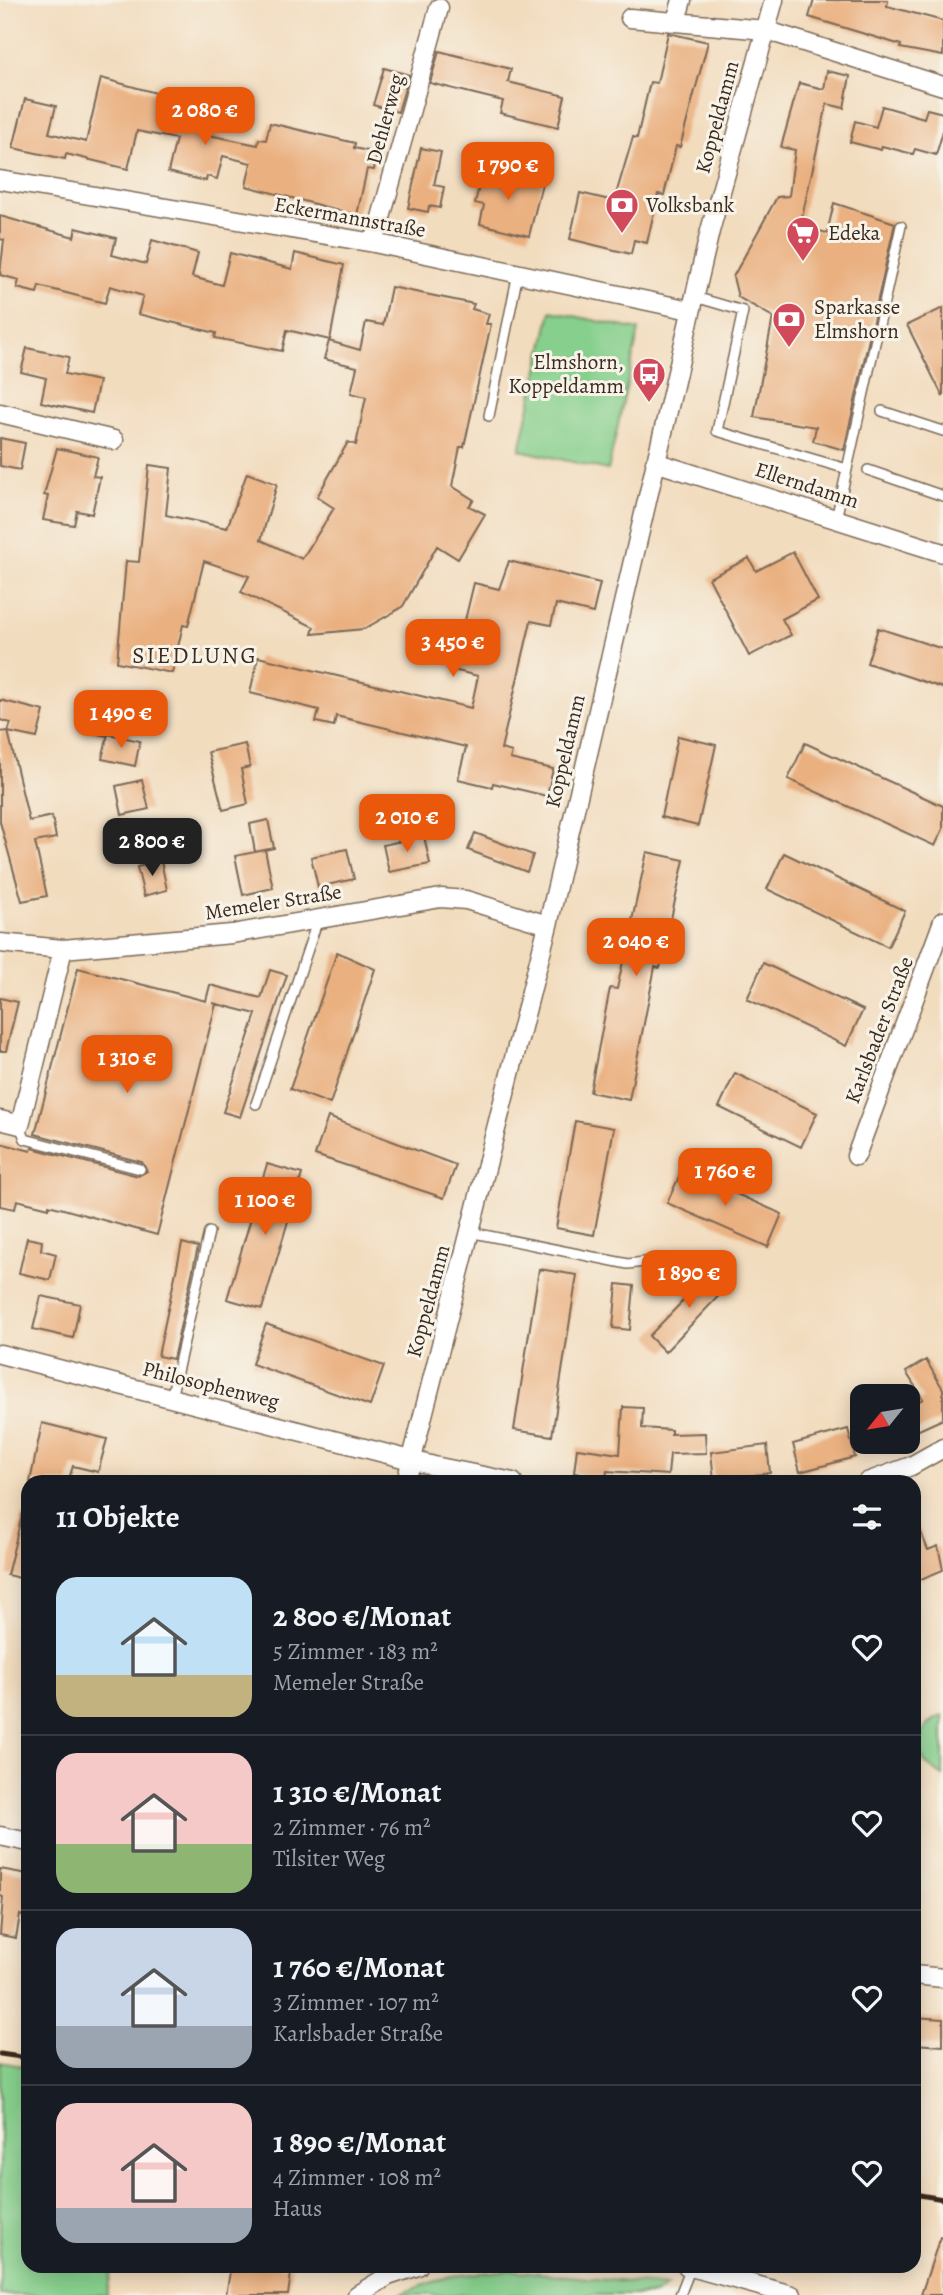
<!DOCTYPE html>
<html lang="de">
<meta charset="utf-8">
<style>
body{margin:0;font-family:Alegreya,serif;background:#20242c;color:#f1f3f6;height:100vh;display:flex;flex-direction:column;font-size:26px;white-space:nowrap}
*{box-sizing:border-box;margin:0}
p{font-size:23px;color:#9ea1a6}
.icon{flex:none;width:38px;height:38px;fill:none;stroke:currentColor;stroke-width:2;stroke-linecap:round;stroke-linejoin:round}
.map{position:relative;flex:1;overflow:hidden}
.sheet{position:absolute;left:21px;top:1475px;width:900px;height:798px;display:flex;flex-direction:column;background:#171b24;border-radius:21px;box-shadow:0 4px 18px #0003}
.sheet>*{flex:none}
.needle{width:46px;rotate:240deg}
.fabs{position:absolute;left:850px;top:1384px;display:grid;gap:14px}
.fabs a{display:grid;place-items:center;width:70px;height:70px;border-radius:14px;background:#171b24;box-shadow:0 4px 18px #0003;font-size:35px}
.price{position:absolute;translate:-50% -60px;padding:0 16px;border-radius:14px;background:#ea580c;color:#fff;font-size:23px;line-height:46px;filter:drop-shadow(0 2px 4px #0008)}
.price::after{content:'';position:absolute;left:50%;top:42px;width:21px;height:16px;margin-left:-10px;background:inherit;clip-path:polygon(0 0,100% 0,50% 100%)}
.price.active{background:#222;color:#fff}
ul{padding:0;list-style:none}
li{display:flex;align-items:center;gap:21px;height:175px;padding:0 35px}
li+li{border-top:2px solid #363941}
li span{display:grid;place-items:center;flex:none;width:196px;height:140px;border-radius:21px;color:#555}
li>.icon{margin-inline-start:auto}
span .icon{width:84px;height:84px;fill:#fffc;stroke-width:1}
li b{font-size:30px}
h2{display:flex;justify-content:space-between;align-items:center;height:84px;padding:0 35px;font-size:30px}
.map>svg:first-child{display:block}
.green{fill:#86cf8c;stroke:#607c55;stroke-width:2}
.building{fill:#eab080}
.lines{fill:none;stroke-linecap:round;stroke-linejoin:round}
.service-casing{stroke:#7b6856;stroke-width:12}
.minor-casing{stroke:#7b6856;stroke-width:21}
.service{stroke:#fff;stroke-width:9}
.minor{stroke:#fff;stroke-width:18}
.rail{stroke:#3b2a1e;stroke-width:5}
.labels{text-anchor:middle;stroke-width:6;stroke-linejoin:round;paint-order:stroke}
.street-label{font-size:21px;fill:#3b2a1e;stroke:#f7f3e8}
.poi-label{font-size:21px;fill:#3b2a1e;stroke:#f7f3e8;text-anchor:start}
.neighbourhood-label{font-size:23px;letter-spacing:2px;fill:#3b2a1e;stroke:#f7f3e8}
</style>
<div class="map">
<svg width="943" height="2295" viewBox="0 0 943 2295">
<rect width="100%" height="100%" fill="#f7f3e8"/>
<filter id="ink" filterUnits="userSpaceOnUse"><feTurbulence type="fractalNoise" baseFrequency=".0143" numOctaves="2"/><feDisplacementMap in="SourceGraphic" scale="14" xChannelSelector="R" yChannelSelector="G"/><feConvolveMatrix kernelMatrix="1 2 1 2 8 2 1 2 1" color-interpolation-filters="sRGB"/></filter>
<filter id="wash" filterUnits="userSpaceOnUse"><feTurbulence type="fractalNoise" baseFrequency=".00686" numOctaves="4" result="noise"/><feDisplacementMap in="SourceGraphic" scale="28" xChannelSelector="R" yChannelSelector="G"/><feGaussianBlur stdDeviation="1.57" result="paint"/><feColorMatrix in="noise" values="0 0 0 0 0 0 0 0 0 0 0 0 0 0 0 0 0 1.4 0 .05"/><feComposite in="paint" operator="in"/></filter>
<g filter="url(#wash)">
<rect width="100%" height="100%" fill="#f2dcbe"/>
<!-- green -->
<path class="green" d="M551,311L639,330L608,470L520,450Z
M943,1716V1776L925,1763L918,1745C923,1732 928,1720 943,1716Z
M0,2062L28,2067V2266H112L107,2295H0Z
M510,2270L667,2286L654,2295H397L450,2276Z"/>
<g id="blocks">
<!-- building -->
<path class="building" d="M814,0H888L887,6L943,21V56L900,48L901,45L809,17Z
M668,33L708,42L680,147L676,146L664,195L658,194L647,243L634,240L631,254L570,239L580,193L614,201L633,137L637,138L650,82L657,83Z
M439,51L511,69L508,82L565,96L558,127L500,113L503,101L430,83Z
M384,68L409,75L398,112L373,105Z
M827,71L850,76L844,108L827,104L800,226L827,233L834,203L895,223L844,450L813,441L816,427L754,417L773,317L738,297L733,277L777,197L789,196L795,150L781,147L799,83L824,89Z
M101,78L204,106L198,133L258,145L259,139L266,140L270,123L355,143L354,148L377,153L374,170L367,169L357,215L246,186L251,163L223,156L217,179L207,176L206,181L168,172L176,139L137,131L128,169L66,154L65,159L13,148L25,99L56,106L49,133L86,142Z
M882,106L924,118L927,109L943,113V131L936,155L915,149L913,154L882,146L881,150L850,142L855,121L876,127Z
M421,148L441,152L434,185L444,187L440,208L429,206L428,212L408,208Z
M483,170L542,184L529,236L480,224L484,205L475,203Z
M0,216L74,237L76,228L116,238L112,255L146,264L152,240L198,253L192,277L222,285L230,253L292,269L295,253L344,265L330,340L287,330L282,351L215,338L216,333L138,314L143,296L110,286L105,303L39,286L37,293L17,288L19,280L0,275L4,240L0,239Z
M391,287L474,304L472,309L489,314L486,324H491L464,447H460L452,486L474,500L469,506L485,514L458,559L437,546L403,606L394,612L364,629L312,634L314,627L241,592L249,576L204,561L188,626L183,625L172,673L117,662L126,561L139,562L149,465L171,468L166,515L227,528L247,473L277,484L261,540L302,559L334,508L317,497L348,442L356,445L366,397L351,393L357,367L324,359L329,341L360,350L366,322L383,325Z
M943,308V397L907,325Z
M27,348L69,357L65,374L99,381L92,413L41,402L46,378L21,372Z
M0,438L25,443L20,470L0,466Z
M57,448L98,457L93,476L100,477L92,514L77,511L74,525L43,520L48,496L44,495Z
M793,552L818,600L782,619L791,635L749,656L709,578L749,558L756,571Z
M509,561L600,583L593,613L556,604L551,625L531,621L501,749L512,752L510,759L553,769L547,796L493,783L492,787L458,779L466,747L336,716L334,726L316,722L319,710L250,693L258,657L471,708L478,676L453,670L474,583L499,589Z
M878,628L943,649V688L867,663Z
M0,700L44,711L37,738L8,732L11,723L0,720Z
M84,713L111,719L107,736L80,730Z
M8,731L29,821L52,816L56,838L35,842L47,896L22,901L0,822V732Z
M108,734L140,741L135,766L102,759Z
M678,736L716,745L698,826L661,817Z
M805,743L943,806V829L935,846L788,779Z
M245,744L250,767L241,769L248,804L223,810L208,752Z
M142,780L149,809L122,815L116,786Z
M268,820L274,848L255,852L250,824Z
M475,833L533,855L527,872L468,850Z
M424,836L430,864L389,872L383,845Z
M347,849L354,879L318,887L311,857Z
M265,850L273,888L243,895L235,856Z
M647,852L684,860L660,968L655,967L629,1100L590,1092L610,988L617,989Z
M784,853L905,911L888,947L767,889Z
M161,861L167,890L144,896L137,867Z
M337,952L375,969L330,1104L290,1089Z
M763,963L863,1010L846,1046L747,999Z
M78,968L206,1001L210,985L261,998L270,970L287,975L240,1117L223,1112L256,1014L213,1003L216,1004L157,1235L49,1205V1208L17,1200L15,1209L0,1206V1143L31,1151L32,1148L138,1176L147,1171L142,1162L35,1134Z
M0,998L18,1002L6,1051H0Z
M735,1073L817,1113L801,1147L719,1107Z
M328,1117L456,1165L444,1198L315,1155Z
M575,1121L614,1128L594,1235L556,1228Z
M267,1164L302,1174L262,1309L227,1299Z
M682,1170L782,1214L768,1247L667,1203Z
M27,1238L42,1241L41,1250L56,1254L50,1280L19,1273Z
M182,1243L198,1247L173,1359L158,1356Z
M539,1269L577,1275L552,1436L514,1430Z
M714,1269L730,1284L665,1352L649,1336Z
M617,1284L634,1286L630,1330L613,1328Z
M41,1296L80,1304L73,1338L33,1329Z
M266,1324L384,1366L370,1406L252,1364Z
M926,1360L943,1389V1419L908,1435V1406L923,1399L906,1372Z
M623,1407L643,1408L642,1428L671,1430V1434L705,1433L706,1453L670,1454L668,1475L607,1471L606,1477L574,1473L577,1448L620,1454Z
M42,1423L107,1439L98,1472L73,1466L68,1482H30Z
M848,1429L855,1457L800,1472L793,1444Z
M767,1445L770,1473L714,1480L711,1452Z
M22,1515L28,1516V1580L7,1575Z
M914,1515L928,1550L938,1546L943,1570L914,1582Z
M0,1869L28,1874V1917L20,1915L16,1938L0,1935L3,1897L0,1896Z
M914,2017L943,2019V2046L914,2044Z
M940,2237L943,2238V2295H921Z
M231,2266H292L288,2295H226Z"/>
</g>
</g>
<g filter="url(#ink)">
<use href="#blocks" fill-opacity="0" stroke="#7b6856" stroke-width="2"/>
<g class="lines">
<defs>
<path id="service" d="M695,297L743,311L717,431L847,469
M882,411L943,431
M489,416L518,273
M868,470L943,496
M836,519L901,226
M256,1104L318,919
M20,1125L25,1139L140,1169
M469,1232L628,1264L669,1259
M171,1398L209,1232
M680,2295L691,2267"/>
<path id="minor" d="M630,18L765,30L943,86
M676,21L682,0
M0,180L374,243L690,310
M374,243L439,8
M0,413L114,440
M655,462L943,553
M0,943L63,949L232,934L441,898L466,900L548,925
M0,1120L20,1125L63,949
M856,1156L943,921
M0,1354L434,1466L513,1482
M406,1482L548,925L710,231L774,0
M867,1482L911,1466L943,1448
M0,1836L28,1842
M914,1975L943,1978
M687,2266L792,2295
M357,2295L388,2276L418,2266"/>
</defs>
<!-- service casing -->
<use href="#service" class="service-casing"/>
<!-- minor casing -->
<use href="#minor" class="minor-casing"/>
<!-- service -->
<use href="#service" class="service"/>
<!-- minor -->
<use href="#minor" class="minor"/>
<!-- rail -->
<path class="rail" d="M0,2054L28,2058
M914,2194L943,2199"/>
</g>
</g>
<!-- icons -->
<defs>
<symbol id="bank-pin" viewBox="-11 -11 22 30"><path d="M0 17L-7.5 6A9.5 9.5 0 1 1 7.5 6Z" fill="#d1495b" stroke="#f7f3e8"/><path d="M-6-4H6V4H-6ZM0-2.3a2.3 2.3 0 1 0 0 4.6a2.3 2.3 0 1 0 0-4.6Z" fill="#fff"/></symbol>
<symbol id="supermarket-pin" viewBox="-11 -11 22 30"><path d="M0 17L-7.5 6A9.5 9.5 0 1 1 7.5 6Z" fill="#d1495b" stroke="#f7f3e8"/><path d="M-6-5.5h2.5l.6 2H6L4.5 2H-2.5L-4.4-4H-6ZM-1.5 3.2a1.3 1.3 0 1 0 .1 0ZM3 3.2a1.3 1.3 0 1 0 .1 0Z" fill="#fff"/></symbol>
<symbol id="bus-pin" viewBox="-11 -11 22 30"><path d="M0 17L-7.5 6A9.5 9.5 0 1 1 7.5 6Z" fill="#d1495b" stroke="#f7f3e8"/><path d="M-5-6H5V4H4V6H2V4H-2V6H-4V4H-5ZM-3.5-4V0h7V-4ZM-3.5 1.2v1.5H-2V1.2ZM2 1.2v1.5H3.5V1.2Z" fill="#fff"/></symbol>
</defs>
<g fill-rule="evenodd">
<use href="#bank-pin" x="603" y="186" width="38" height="52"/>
<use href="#supermarket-pin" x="784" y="214" width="38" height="52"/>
<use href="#bank-pin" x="770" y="300" width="38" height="52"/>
<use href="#bus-pin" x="630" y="355" width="38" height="52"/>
</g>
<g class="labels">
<!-- street labels -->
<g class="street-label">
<text transform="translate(717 117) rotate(-75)" y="7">Koppeldamm</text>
<text transform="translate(385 119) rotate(-75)" y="7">Dehlerweg</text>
<text transform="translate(350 217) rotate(10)" y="7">Eckermannstraße</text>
<text transform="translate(807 485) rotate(18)" y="7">Ellerndamm</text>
<text transform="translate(565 751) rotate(-77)" y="7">Koppeldamm</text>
<text transform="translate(273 902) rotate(-9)" y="7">Memeler Straße</text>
<text transform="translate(879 1030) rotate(-69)" y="7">Karlsbader Straße</text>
<text transform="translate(428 1301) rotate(-75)" y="7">Koppeldamm</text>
<text transform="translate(211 1385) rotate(14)" y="7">Philosophenweg</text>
</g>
<!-- poi labels -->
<g class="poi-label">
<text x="646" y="212">Volksbank</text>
<text x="828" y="240">Edeka</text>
<text x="814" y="314">Sparkasse<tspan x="814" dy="24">Elmshorn</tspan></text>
<text x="624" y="369" text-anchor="end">Elmshorn,<tspan x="624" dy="24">Koppeldamm</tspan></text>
</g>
<!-- neighbourhood labels -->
<g class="neighbourhood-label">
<text x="195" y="663">SIEDLUNG</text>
</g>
</g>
</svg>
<div class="fabs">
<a><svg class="needle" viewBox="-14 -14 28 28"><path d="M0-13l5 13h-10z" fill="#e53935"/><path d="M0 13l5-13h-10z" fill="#9ea1a6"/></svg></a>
</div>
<b class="price" style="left:205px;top:147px">2 080 €</b>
<b class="price" style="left:508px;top:202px">1 790 €</b>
<b class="price" style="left:453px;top:679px">3 450 €</b>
<b class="price" style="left:121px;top:750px">1 490 €</b>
<b class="price" style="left:407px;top:854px">2 010 €</b>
<b class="price active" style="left:152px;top:878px">2 800 €</b>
<b class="price" style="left:636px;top:978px">2 040 €</b>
<b class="price" style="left:127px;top:1095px">1 310 €</b>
<b class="price" style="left:725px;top:1208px">1 760 €</b>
<b class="price" style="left:265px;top:1237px">1 100 €</b>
<b class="price" style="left:689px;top:1310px">1 890 €</b>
<section class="sheet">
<h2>11 Objekte<svg class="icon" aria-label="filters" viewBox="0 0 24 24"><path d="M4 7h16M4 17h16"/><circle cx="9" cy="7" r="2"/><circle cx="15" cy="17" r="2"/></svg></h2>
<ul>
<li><span style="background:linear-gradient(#bfe0f5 70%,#c2b280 0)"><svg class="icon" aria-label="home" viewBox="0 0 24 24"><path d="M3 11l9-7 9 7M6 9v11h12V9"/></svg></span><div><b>2 800 €/Monat</b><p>5 Zimmer · 183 m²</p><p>Memeler Straße</p></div><svg class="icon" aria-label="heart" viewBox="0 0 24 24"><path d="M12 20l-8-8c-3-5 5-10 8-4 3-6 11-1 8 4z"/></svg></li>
<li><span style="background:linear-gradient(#f6c9c9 65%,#8fb573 0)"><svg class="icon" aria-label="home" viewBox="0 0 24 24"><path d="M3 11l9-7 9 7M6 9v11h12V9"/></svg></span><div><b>1 310 €/Monat</b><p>2 Zimmer · 76 m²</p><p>Tilsiter Weg</p></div><svg class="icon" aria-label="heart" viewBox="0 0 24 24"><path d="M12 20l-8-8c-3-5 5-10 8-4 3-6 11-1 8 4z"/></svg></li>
<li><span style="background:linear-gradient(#c9d6e8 70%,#9aa5b1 0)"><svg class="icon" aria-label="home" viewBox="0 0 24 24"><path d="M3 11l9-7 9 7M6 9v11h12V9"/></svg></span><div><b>1 760 €/Monat</b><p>3 Zimmer · 107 m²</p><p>Karlsbader Straße</p></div><svg class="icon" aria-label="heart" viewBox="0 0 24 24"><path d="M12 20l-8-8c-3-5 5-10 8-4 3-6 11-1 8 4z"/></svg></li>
<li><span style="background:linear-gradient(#f6c9c9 75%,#9aa5b1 0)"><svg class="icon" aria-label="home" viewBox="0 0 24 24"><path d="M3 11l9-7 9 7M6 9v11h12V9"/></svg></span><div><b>1 890 €/Monat</b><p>4 Zimmer · 108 m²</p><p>Haus</p></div><svg class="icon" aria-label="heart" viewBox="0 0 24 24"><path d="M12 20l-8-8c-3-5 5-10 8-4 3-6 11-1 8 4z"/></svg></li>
</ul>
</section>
</div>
